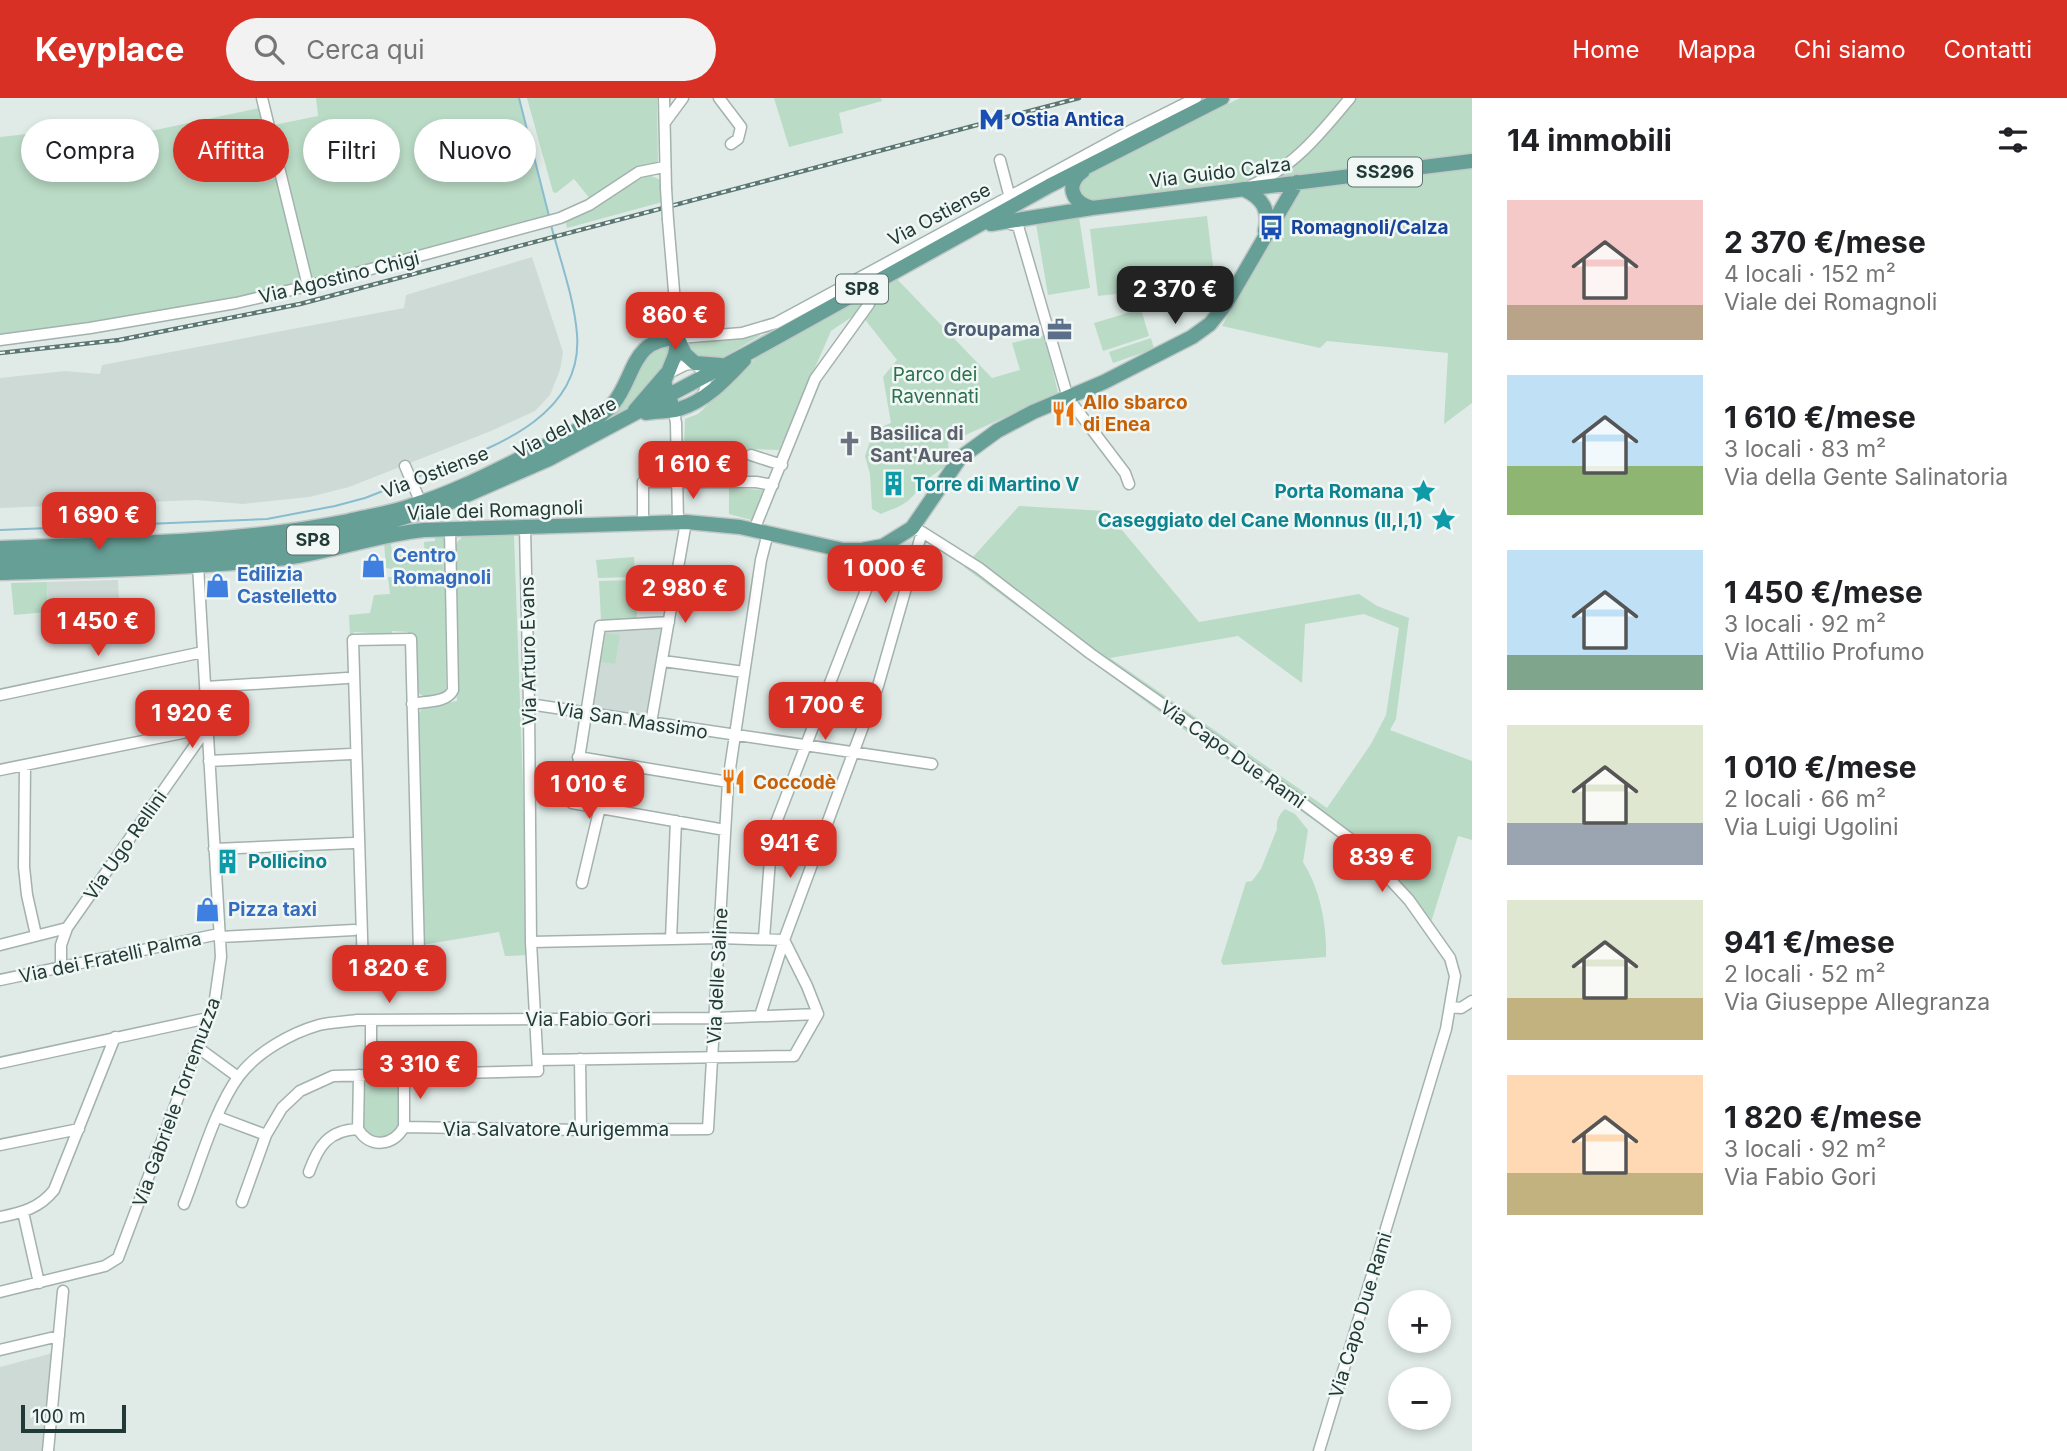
<!DOCTYPE html>
<html lang="it">
<meta charset="utf-8">
<style>
body{margin:0;font-family:Inter,sans-serif;background:#f2f2f2;color:#202124;height:100vh;display:flex;flex-direction:column;font-size:26px;white-space:nowrap}
*{box-sizing:border-box;margin:0}
p{font-size:23px;color:#757577}
.icon{flex:none;width:38px;height:38px;fill:none;stroke:currentColor;stroke-width:2;stroke-linecap:round;stroke-linejoin:round}
.map{position:relative;flex:1;overflow:hidden}
.drawer{display:flex;flex-direction:column;background:#fff;width:595px}
.drawer>*{flex:none}
.banner{position:absolute;left:21px;top:21px;width:665px;height:63px;display:flex;gap:14px}
.tools{position:absolute;left:1388px;top:1192px;display:grid;gap:14px}
.tools a{display:grid;place-items:center;width:63px;height:63px;border-radius:50%;background:#fff;box-shadow:0 4px 10px #0003;font-size:35px}
.scale{position:absolute;left:21px;bottom:18px;width:105px;box-sizing:border-box;padding-left:7px;border:4px solid #213a36;border-top:0;font-size:19px;line-height:24px;white-space:nowrap;color:#213a36;-webkit-text-stroke:5px #f0f7f5;paint-order:stroke}
.price{position:absolute;translate:-50% -60px;padding:0 16px;border-radius:14px;background:#d93025;color:#fff;font-size:23px;line-height:46px;filter:drop-shadow(0 2px 4px #0008)}
.price::after{content:'';position:absolute;left:50%;top:42px;width:21px;height:16px;margin-left:-10px;background:inherit;clip-path:polygon(0 0,100% 0,50% 100%)}
.price.active{background:#222;color:#fff}
ul{padding:0;list-style:none}
li{display:flex;align-items:center;gap:21px;height:175px;padding:0 35px}
li span{display:grid;place-items:center;flex:none;width:196px;height:140px;border-radius:0px;color:#555}
li>.icon{margin-inline-start:auto}
span .icon{width:84px;height:84px;fill:#fffc;stroke-width:1}
li b{font-size:30px}
h2{display:flex;justify-content:space-between;align-items:center;height:84px;padding:0 35px;font-size:30px}
.pill{padding:0 24px;border-radius:32px;background:#fff;box-shadow:0 4px 10px #0003;font-size:24px;line-height:63px}
.pill.active{background:#d93025;color:#fff}
header{display:flex;align-items:center;gap:42px;box-sizing:border-box;height:98px;padding:0 35px;background:#d93025;color:#fff}
header strong{font-size:33px}
nav{display:flex;gap:38px;margin-inline-start:auto;font-size:24px}
.search{width:490px;height:63px;background:#f2f2f2;display:flex;align-items:center;gap:18px;box-sizing:border-box;padding:0 24px;border-radius:38px;color:#757577;font-size:26px}
main{display:flex;flex:1;min-height:0}
.map>svg:first-child{display:block}
.built{fill:#cedad6}
.green{fill:#badbc6;fill-rule:evenodd}
.lines{fill:none;stroke-linecap:round;stroke-linejoin:round}
.stream{stroke:#89bcce;stroke-width:2}
.minor-casing{stroke:#a3b2ae;stroke-width:13}
.major-casing{stroke:#c1c8c7;stroke-width:17}
.minor{stroke:#fff;stroke-width:10}
.major{stroke:#669f96;stroke-width:14}
.rail-casing{stroke:#5c7672;stroke-width:4.5}
.rail{stroke:#f0f7f5;stroke-width:2;stroke-dasharray:5;stroke-linecap:butt}
.minor-bridge-casing{stroke:#a3b2ae;stroke-width:13;stroke-linecap:butt}
.minor-bridge{stroke:#fff;stroke-width:10}
.labels{text-anchor:middle;stroke-width:5;stroke-linejoin:round;paint-order:stroke}
.shield{fill:#f0f7f5;stroke:#5f736f;stroke-width:2}
.shield-label{font-size:18px;font-weight:bold;fill:#213a36}
.transit-label{font-size:19px;font-weight:bold;fill:#164399;stroke:#f0f7f5;text-anchor:start}
.street-label{font-size:19px;fill:#213a36;stroke:#f0f7f5}
.service-label{font-size:19px;font-weight:bold;fill:#4e5e75;stroke:#f0f7f5;text-anchor:end}
.park-label{font-size:19px;fill:#2d704e;stroke:#f0f7f5}
.food-label{font-size:19px;font-weight:bold;fill:#c56008;stroke:#f0f7f5;text-anchor:start}
.worship-label{font-size:19px;font-weight:bold;fill:#5b616d;stroke:#f0f7f5;text-anchor:start}
.culture-label{font-size:19px;font-weight:bold;fill:#0d838f;stroke:#f0f7f5;text-anchor:start}
.shop-label{font-size:19px;font-weight:bold;fill:#366cbe;stroke:#f0f7f5;text-anchor:start}
</style>
<header>
<strong>Keyplace</strong>
<div class="search"><svg class="icon" aria-label="search" viewBox="0 0 24 24"><circle cx="10" cy="10" r="6"/><path d="M15 15l6 6"/></svg>Cerca qui</div>
<nav><a>Home</a><a>Mappa</a><a>Chi siamo</a><a>Contatti</a></nav>
</header>
<main>
<div class="map">
<svg width="1472" height="1353" viewBox="0 0 1472 1353">
<rect width="100%" height="100%" fill="#e0ebe7"/>
<!-- built -->
<path class="built" d="M532,159L563,254L560,272L550,297L535,313L491,333L349,389L309,399L243,406L196,402L0,410V280L65,273L100,276L102,267L404,210L406,197Z
M118,482L120,526L50,542L47,484Z
M664,529L647,619L590,611L603,534L605,531Z
M53,1255L43,1353H0V1269Z"/>
<!-- green -->
<path class="green" d="M316,0H519L551,127L308,188L0,242V39L108,27L127,38L264,9L269,28L318,18Z
M527,0H657L658,66L640,68L591,102L574,81L556,95L553,94Z
M774,0H881L882,3L839,15L843,35L789,49Z
M1240,0H1472V305L1444,326L1448,255L1327,243L1320,250L1222,228L1304,76L1084,106L1079,95L1078,82Z
M649,77L663,83L666,103L567,130L565,122C596,113 620,90 649,77Z
M1207,118L1215,185L1098,198L1090,131Z
M1079,119L1090,190L1048,197L1036,126Z
M896,180L992,280L1020,272L1012,245L1045,237L1058,295L948,345C951,369 945,368 929,380C921,386 917,395 910,401C903,408 890,412 881,416L872,411L870,376L865,358L874,332L891,325L883,279L897,262L859,214L831,233L779,352L719,350L716,378H683L685,321L698,316L762,254Z
M1141,211L1149,238L1103,253L1094,225Z
M761,237L713,265L691,255L688,247L693,243Z
M1151,240L1154,251L1113,265L1109,254Z
M665,248H669C669,256 666,262 662,269C647,298 629,313 599,326C607,321 614,316 620,308C637,283 631,260 665,248Z
M729,390L766,392L755,423L729,416Z
M1019,408L1106,413L1199,524L1359,496L1377,508L1409,520L1396,621L1390,632L1472,663V742L1458,738L1432,821L1425,830L1398,795L1358,753L1176,626L964,469ZM1364,516L1399,530L1386,617L1371,646L1327,710L1110,560L1238,538L1302,585L1305,526Z
M465,437H514L529,857L505,858L499,834L422,847L417,618L423,609L457,603L453,454L458,443Z
M445,438L446,593L442,598H423L418,595L408,534L392,533V539H370V535L354,534L350,539L349,517L370,515L374,497L390,496L388,479H393V471L386,470L384,444L391,443L392,457H425L424,444L435,443V439Z
M634,459L635,479L598,480L596,462Z
M636,482L637,521L601,522L599,483Z
M47,484L48,514L14,517L11,485Z
M606,535L620,537L615,566L601,564Z
M1285,711L1295,716L1308,732L1303,764C1320,791 1327,826 1326,859L1223,867L1221,863L1246,784L1252,783L1261,771L1277,731C1276,722 1279,717 1285,711Z
M361,983L389,982L398,989L400,1028L398,1034L379,1044L363,1032Z"/>
<g class="lines">
<!-- stream -->
<path class="stream" d="M519,0L549,118
M415,380C480,353 584,325 577,236C574,199 560,162 551,127
M0,432L267,421L335,408L365,400L406,384"/>
<defs>
<path id="minor" d="M262,0L308,188
M664,0L666,90
M719,0L741,29L738,41L731,46
M666,23L683,0
M1000,62L1010,100
M1252,87C1294,69 1321,35 1350,0
M668,122L678,240L742,235L776,225L1132,32L1196,0
M1010,126L1018,128L1068,300L1125,375L1129,386
M0,242L90,230L236,205L308,188L560,120L589,107L639,74L664,69
M667,276L685,267L695,265C706,276 710,288 700,301
M673,308L676,325L678,424
M751,357L782,367
M405,368L421,405
M643,425V384H756L773,387
M912,430L922,434L979,470L1091,556L1293,698L1357,746L1409,802L1450,860L1455,878L1446,931L1319,1353
M754,432L815,281L869,206
M669,524L600,528L572,705L725,732
M411,541L419,855L363,871L353,542Z
M663,563L744,574
M206,589L347,580
M0,597L203,554
M412,606C426,603 447,605 453,592L450,432
M529,606L932,666
M651,625L686,424
M578,659L728,684
M209,663L351,656
M25,667L24,769L27,797L36,837
M0,672L207,630
M214,751L353,745
M582,785L600,709
M220,839L354,832
M764,840L772,735L883,448
M671,841L676,723
M531,844L719,840L784,842L807,888L818,916L794,958L538,962
M0,847L67,830
M61,869V847L67,830L207,630
M0,882L219,836
M1451,909L1461,910L1472,903
M760,918L784,842L878,588L922,434
M371,922V977
M197,949L238,979
M580,961L581,1032
M0,965L208,920
M359,977L358,1031C370,1051 393,1048 404,1029V977
M218,1019L266,1037
M404,1029L581,1032L708,1031L728,684L761,462L768,435
M0,1047L79,1031
M309,1074C318,1049 328,1032 358,1031
M242,1104L266,1037L282,1010L300,993L333,978L538,973L531,844L529,606L525,430
M184,1106C199,1068 215,1010 239,978C257,954 291,935 319,927C331,924 344,924 357,922L715,920L818,916
M23,1114L39,1185
M0,1119C21,1115 40,1110 54,1092L115,939
M0,1194L105,1168L118,1160L215,901L221,859L198,467
M0,1252L59,1238
M48,1353L63,1193"/>
<path id="major" d="M1083,73C1065,86 1071,104 1092,110
M1243,91C1263,100 1270,112 1265,133
M991,126L1092,110L1472,63
M678,241L685,256L695,265L721,267
M671,304L664,284L675,257L678,240
M635,312L666,276
M646,315C657,313 668,314 679,311C706,303 725,282 744,262
M0,450C116,445 234,446 348,423C369,418 390,415 410,408C447,397 483,379 517,362C543,348 595,328 613,306C636,278 630,241 678,240
M0,462L145,458L268,449L373,429L444,407L549,361L752,253L1049,88L1222,0
M0,475C92,472 185,471 277,461C327,456 374,437 424,432L686,424L740,429L843,452H862L883,448L912,430L960,360L997,333L1033,314L1104,284L1192,239L1210,226L1226,206L1297,84"/>
</defs>
<!-- minor casing -->
<use href="#minor" class="minor-casing"/>
<!-- major casing -->
<use href="#major" class="major-casing"/>
<!-- minor -->
<use href="#minor" class="minor"/>
<!-- major -->
<use href="#major" class="major"/>
<defs>
<path id="rail" d="M0,255L119,242L300,206L1079,0"/>
</defs>
<!-- rail casing -->
<use href="#rail" class="rail-casing"/>
<!-- rail -->
<use href="#rail" class="rail"/>
<defs>
<path id="minor-bridge" d="M666,90L668,122"/>
</defs>
<!-- minor-bridge casing -->
<use href="#minor-bridge" class="minor-bridge-casing"/>
<!-- minor-bridge -->
<use href="#minor-bridge" class="minor-bridge"/>
</g>
<!-- icons -->
<defs>
<symbol id="metro-bare" viewBox="-9 -9 18 18"><path d="M-5.5 5V-5H-3L0 0L3-5H5.5V5H3V-.5L0 4L-3-.5V5Z" fill="#1a4fb4" stroke="#f0f7f5" stroke-width="2.5" paint-order="stroke"/></symbol>
<symbol id="bus-bare" viewBox="-9 -9 18 18"><path d="M-5-6H5V4H4V6H2V4H-2V6H-4V4H-5ZM-3.5-4V0h7V-4ZM-3.5 1.2v1.5H-2V1.2ZM2 1.2v1.5H3.5V1.2Z" fill="#1a4fb4" stroke="#f0f7f5" stroke-width="2.5" paint-order="stroke"/></symbol>
<symbol id="office-bare" viewBox="-9 -9 18 18"><path d="M-6-3h4V-5.5h4V-3h4V5H-6ZM-1-4.5V-3h2v-1.5ZM-6 0V1H6V0Z" fill="#5c6f8a" stroke="#f0f7f5" stroke-width="2.5" paint-order="stroke"/></symbol>
<symbol id="restaurant-bare" viewBox="-9 -9 18 18"><path d="M-5-6h1v4h1v-4h1v4h1v-4h1v5L-1.5 .5V6h-2V.5L-5-1ZM5-6V6H3V1.5H1.5Q1.5-4 5-6Z" fill="#e8710a" stroke="#f0f7f5" stroke-width="2.5" paint-order="stroke"/></symbol>
<symbol id="church-bare" viewBox="-9 -9 18 18"><path d="M-1.2-6h2.4v3.5h3.3v2.4h-3.3V6h-2.4V-.1h-3.3v-2.4h3.3Z" fill="#6b7280" stroke="#f0f7f5" stroke-width="2.5" paint-order="stroke"/></symbol>
<symbol id="building-bare" viewBox="-9 -9 18 18"><path d="M-4-6H4V6H1V3H-1V6H-4ZM-2.5-4.3h1.7v1.8h-1.7ZM.8-4.3h1.7v1.8H.8ZM-2.5-1h1.7V.8h-1.7ZM.8-1h1.7V.8H.8Z" fill="#0f9aa8" stroke="#f0f7f5" stroke-width="2.5" paint-order="stroke"/></symbol>
<symbol id="sight-bare" viewBox="-9 -9 18 18"><path d="M0-6L1.8-2.2L6-1.7L2.9 1.2L3.7 5.4L0 3.3L-3.7 5.4L-2.9 1.2L-6-1.7L-1.8-2.2Z" fill="#0f9aa8" stroke="#f0f7f5" stroke-width="2.5" paint-order="stroke"/></symbol>
<symbol id="shop-bare" viewBox="-9 -9 18 18"><path d="M-5-2.5h2.3a2.7 3.5 0 0 1 5.4 0H5L5.5 6h-11ZM-1.5-2.5h3a1.5 2.3 0 0 0-3 0Z" fill="#3f7fe0" stroke="#f0f7f5" stroke-width="2.5" paint-order="stroke"/></symbol>
</defs>
<g fill-rule="evenodd">
<use href="#metro-bare" x="974" y="4" width="35" height="35"/>
<use href="#bus-bare" x="1254" y="112" width="35" height="35"/>
<use href="#office-bare" x="1042" y="214" width="35" height="35"/>
<use href="#restaurant-bare" x="1046" y="298" width="35" height="35"/>
<use href="#church-bare" x="832" y="328" width="35" height="35"/>
<use href="#building-bare" x="876" y="368" width="35" height="35"/>
<use href="#sight-bare" x="1406" y="376" width="35" height="35"/>
<use href="#sight-bare" x="1426" y="404" width="35" height="35"/>
<use href="#shop-bare" x="356" y="450" width="35" height="35"/>
<use href="#shop-bare" x="200" y="470" width="35" height="35"/>
<use href="#restaurant-bare" x="716" y="666" width="35" height="35"/>
<use href="#building-bare" x="210" y="746" width="35" height="35"/>
<use href="#shop-bare" x="190" y="794" width="35" height="35"/>
</g>
<g class="labels">
<!-- shield labels -->
<g class="shield">
<rect x="1348" y="59.5" width="74" height="29" rx="5"/>
<rect x="836" y="176.5" width="52" height="29" rx="5"/>
<rect x="287" y="427.5" width="52" height="29" rx="5"/>
</g>
<g class="shield-label">
<text x="1385" y="80">SS296</text>
<text x="862" y="197">SP8</text>
<text x="313" y="448">SP8</text>
</g>
<!-- transit labels -->
<g class="transit-label">
<text x="1011" y="28">Ostia Antica</text>
<text x="1291" y="136">Romagnoli/Calza</text>
</g>
<!-- street labels -->
<g class="street-label">
<text transform="translate(1220 74) rotate(-7)" y="7">Via Guido Calza</text>
<text transform="translate(939 116) rotate(-28)" y="7">Via Ostiense</text>
<text transform="translate(339 179) rotate(-14)" y="7">Via Agostino Chigi</text>
<text transform="translate(565 329) rotate(-27)" y="7">Via del Mare</text>
<text transform="translate(435 374) rotate(-21)" y="7">Via Ostiense</text>
<text transform="translate(495 412) rotate(-2)" y="7">Viale dei Romagnoli</text>
<text transform="translate(528 553) rotate(-91)" y="7">Via Arturo Evans</text>
<text transform="translate(632 622) rotate(9)" y="7">Via San Massimo</text>
<text transform="translate(1233 656) rotate(35)" y="7">Via Capo Due Rami</text>
<text transform="translate(125 747) rotate(-55)" y="7">Via Ugo Rellini</text>
<text transform="translate(110 859) rotate(-12)" y="7">Via dei Fratelli Palma</text>
<text transform="translate(717 878) rotate(-87)" y="7">Via delle Saline</text>
<text x="588" y="928">Via Fabio Gori</text>
<text transform="translate(176 1004) rotate(-70)" y="7">Via Gabriele Torremuzza</text>
<text x="556" y="1038">Via Salvatore Aurigemma</text>
<text transform="translate(1360 1217) rotate(-73)" y="7">Via Capo Due Rami</text>
</g>
<!-- service labels -->
<g class="service-label">
<text x="1040" y="238">Groupama</text>
</g>
<!-- park labels -->
<g class="park-label">
<text x="935" y="283">Parco dei<tspan x="935" dy="22">Ravennati</tspan></text>
</g>
<!-- food labels -->
<g class="food-label">
<text x="1083" y="311">Allo sbarco<tspan x="1083" dy="22">di Enea</tspan></text>
<text x="753" y="691">Coccodè</text>
</g>
<!-- worship labels -->
<g class="worship-label">
<text x="870" y="342">Basilica di<tspan x="870" dy="22">Sant'Aurea</tspan></text>
</g>
<!-- culture labels -->
<g class="culture-label">
<text x="913" y="393">Torre di Martino V</text>
<text x="1404" y="400" text-anchor="end">Porta Romana</text>
<text x="1423" y="429" text-anchor="end">Caseggiato del Cane Monnus (II,I,1)</text>
<text x="248" y="770">Pollicino</text>
</g>
<!-- shop labels -->
<g class="shop-label">
<text x="393" y="464">Centro<tspan x="393" dy="22">Romagnoli</tspan></text>
<text x="237" y="483">Edilizia<tspan x="237" dy="22">Castelletto</tspan></text>
<text x="228" y="818">Pizza taxi</text>
</g>
</g>
</svg>
<div class="tools">
<a>+</a>
<a>−</a>
</div>
<div class="scale">100 m</div>
<b class="price active" style="left:1175px;top:228px">2 370 €</b>
<b class="price" style="left:675px;top:254px">860 €</b>
<b class="price" style="left:693px;top:403px">1 610 €</b>
<b class="price" style="left:99px;top:454px">1 690 €</b>
<b class="price" style="left:885px;top:507px">1 000 €</b>
<b class="price" style="left:685px;top:527px">2 980 €</b>
<b class="price" style="left:98px;top:560px">1 450 €</b>
<b class="price" style="left:825px;top:644px">1 700 €</b>
<b class="price" style="left:192px;top:652px">1 920 €</b>
<b class="price" style="left:589px;top:723px">1 010 €</b>
<b class="price" style="left:790px;top:782px">941 €</b>
<b class="price" style="left:1382px;top:796px">839 €</b>
<b class="price" style="left:389px;top:907px">1 820 €</b>
<b class="price" style="left:420px;top:1003px">3 310 €</b>
<div class="banner">
<a class="pill">Compra</a>
<a class="pill active">Affitta</a>
<a class="pill">Filtri</a>
<a class="pill">Nuovo</a>
</div>
</div>
<section class="drawer">
<h2>14 immobili<svg class="icon" aria-label="filters" viewBox="0 0 24 24"><path d="M4 7h16M4 17h16"/><circle cx="9" cy="7" r="2"/><circle cx="15" cy="17" r="2"/></svg></h2>
<ul>
<li><span style="background:linear-gradient(#f6c9c9 75%,#b9a48a 0)"><svg class="icon" aria-label="home" viewBox="0 0 24 24"><path d="M3 11l9-7 9 7M6 9v11h12V9"/></svg></span><div><b>2 370 €/mese</b><p>4 locali · 152 m²</p><p>Viale dei Romagnoli</p></div></li>
<li><span style="background:linear-gradient(#bfe0f5 65%,#8fb573 0)"><svg class="icon" aria-label="home" viewBox="0 0 24 24"><path d="M3 11l9-7 9 7M6 9v11h12V9"/></svg></span><div><b>1 610 €/mese</b><p>3 locali · 83 m²</p><p>Via della Gente Salinatoria</p></div></li>
<li><span style="background:linear-gradient(#bfe0f5 75%,#7fa58c 0)"><svg class="icon" aria-label="home" viewBox="0 0 24 24"><path d="M3 11l9-7 9 7M6 9v11h12V9"/></svg></span><div><b>1 450 €/mese</b><p>3 locali · 92 m²</p><p>Via Attilio Profumo</p></div></li>
<li><span style="background:linear-gradient(#dfe7d0 70%,#9aa5b1 0)"><svg class="icon" aria-label="home" viewBox="0 0 24 24"><path d="M3 11l9-7 9 7M6 9v11h12V9"/></svg></span><div><b>1 010 €/mese</b><p>2 locali · 66 m²</p><p>Via Luigi Ugolini</p></div></li>
<li><span style="background:linear-gradient(#dfe7d0 70%,#c2b280 0)"><svg class="icon" aria-label="home" viewBox="0 0 24 24"><path d="M3 11l9-7 9 7M6 9v11h12V9"/></svg></span><div><b>941 €/mese</b><p>2 locali · 52 m²</p><p>Via Giuseppe Allegranza</p></div></li>
<li><span style="background:linear-gradient(#ffd9b3 70%,#c2b280 0)"><svg class="icon" aria-label="home" viewBox="0 0 24 24"><path d="M3 11l9-7 9 7M6 9v11h12V9"/></svg></span><div><b>1 820 €/mese</b><p>3 locali · 92 m²</p><p>Via Fabio Gori</p></div></li>
</ul>
</section>
</main>
